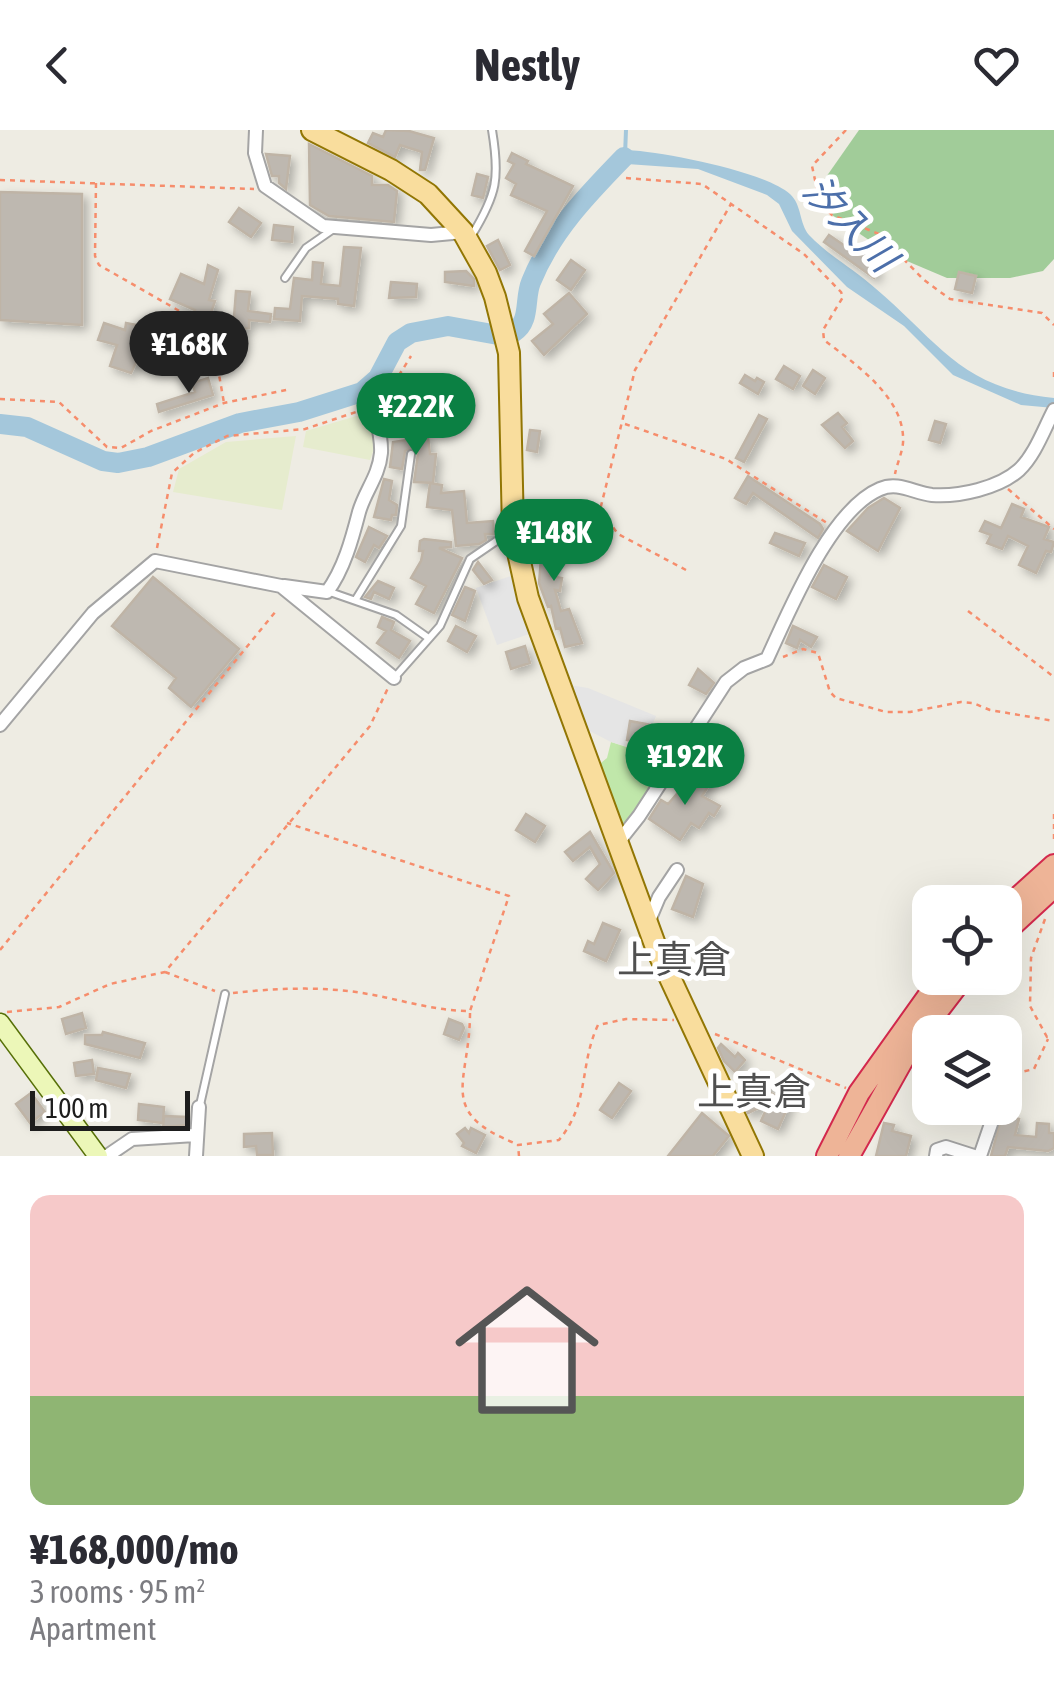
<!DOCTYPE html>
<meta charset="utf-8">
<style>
body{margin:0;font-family:"Asap Condensed","Noto Sans JP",sans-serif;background:#f7f7f7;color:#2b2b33;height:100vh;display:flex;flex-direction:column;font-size:38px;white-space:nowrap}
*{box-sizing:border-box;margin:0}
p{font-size:32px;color:#7c7c81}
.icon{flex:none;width:55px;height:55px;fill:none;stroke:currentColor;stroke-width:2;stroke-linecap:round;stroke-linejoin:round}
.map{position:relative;height:1026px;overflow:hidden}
.details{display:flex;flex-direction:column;background:#fff;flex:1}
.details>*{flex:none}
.controls{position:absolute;left:912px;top:755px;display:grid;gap:20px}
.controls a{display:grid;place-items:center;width:110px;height:110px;border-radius:20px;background:#fff;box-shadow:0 10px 40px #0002;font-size:50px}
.scale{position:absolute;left:30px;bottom:25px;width:160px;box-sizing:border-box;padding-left:10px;border:5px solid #1d1d1d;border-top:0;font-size:28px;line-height:35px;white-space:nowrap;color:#1d1d1d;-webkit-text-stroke:8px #fff;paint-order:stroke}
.price{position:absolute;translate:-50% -85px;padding:0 22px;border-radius:35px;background:#0b8043;color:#fff;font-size:32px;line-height:65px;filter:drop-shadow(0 2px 5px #0008)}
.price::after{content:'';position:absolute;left:50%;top:60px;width:30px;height:22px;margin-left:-15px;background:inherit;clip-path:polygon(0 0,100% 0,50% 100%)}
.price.active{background:#222;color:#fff}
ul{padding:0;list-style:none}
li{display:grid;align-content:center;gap:20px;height:530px;padding:0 30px}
li span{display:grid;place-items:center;height:310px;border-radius:20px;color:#555}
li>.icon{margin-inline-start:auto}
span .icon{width:180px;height:180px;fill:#fffc;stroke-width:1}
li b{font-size:42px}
header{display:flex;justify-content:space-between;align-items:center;height:130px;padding:0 30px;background:#fff;font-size:45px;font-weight:700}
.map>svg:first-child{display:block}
.farmland{fill:#e6ecce}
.grass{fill:#c0e7aa}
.forest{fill:#a1cc99}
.parking{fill:#e5e5e5}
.water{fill:#a4c7db}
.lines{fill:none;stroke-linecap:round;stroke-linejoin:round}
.stream{stroke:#a4c7db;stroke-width:4}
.river{stroke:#a4c7db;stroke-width:20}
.building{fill:#beb8b0;stroke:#bfb4a6;stroke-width:2.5;filter:url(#shadow)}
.service-casing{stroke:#a4a4a4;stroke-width:10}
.minor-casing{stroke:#a4a4a4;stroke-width:16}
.secondary-casing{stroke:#577008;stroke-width:21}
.primary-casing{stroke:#927604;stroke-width:24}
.trunk-casing{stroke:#d3294d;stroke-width:24}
.path{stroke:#f68d6c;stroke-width:2.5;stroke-dasharray:5 5;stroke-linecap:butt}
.service{stroke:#fff;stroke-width:6}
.minor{stroke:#fff;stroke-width:12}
.secondary{stroke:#ecf7b8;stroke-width:18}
.primary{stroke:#f9dd9d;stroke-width:20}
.trunk{stroke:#eeb497;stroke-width:20}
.labels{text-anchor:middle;stroke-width:10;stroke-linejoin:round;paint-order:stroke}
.water-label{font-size:38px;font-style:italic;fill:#4c6faa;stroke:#fff}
.neighbourhood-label{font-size:38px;fill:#505050;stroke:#fff}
</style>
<header><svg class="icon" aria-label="back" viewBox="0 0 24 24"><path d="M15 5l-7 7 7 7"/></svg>Nestly<svg class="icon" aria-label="heart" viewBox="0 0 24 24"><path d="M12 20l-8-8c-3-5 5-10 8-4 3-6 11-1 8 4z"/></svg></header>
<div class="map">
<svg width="1054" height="1026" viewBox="0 0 1054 1026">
<defs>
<filter id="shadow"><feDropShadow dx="4.5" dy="4.5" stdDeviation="5" flood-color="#0004"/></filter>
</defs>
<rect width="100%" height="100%" fill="#eeece3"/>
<!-- farmland -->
<path class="farmland" d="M363,284L373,288L376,313L370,330L303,317L306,301Z
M296,306L282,380L173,362L179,339L226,312Z"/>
<!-- grass -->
<path class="grass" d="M611,612L669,631L619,703L596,637L607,628Z"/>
<!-- forest -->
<path class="forest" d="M859,0H1054V129L1043,141L1010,148H947L888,123L810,70Z"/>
<!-- parking -->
<path class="parking" d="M511,446L532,503L497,515L476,458Z
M564,554L588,558L656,586L652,595L630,592L625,616L611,612L580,596Z"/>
<!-- water -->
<path class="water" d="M628,20C663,22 764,41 790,64C802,75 799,93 809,105C829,126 854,139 875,158C940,213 960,258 1054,268V278L1021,275L953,245L904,196L847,157L792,101L779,74L767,65L698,39L627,34L607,45Z"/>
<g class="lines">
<!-- stream -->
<path class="stream" d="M625,25L626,0"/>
<!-- river -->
<path class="river" d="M0,294L27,297L103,331L118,333L148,327L240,293L299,282L362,262L378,248L397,212L411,203L448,196L498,205L514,202C531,191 524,169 531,152C551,102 587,65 624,27"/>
</g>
<!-- building -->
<path class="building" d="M386,0L409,1L434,8L425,40H420L422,22L400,15L395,27L368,13L373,3L383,7Z
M309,14L372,46V55H388L397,61L394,92L329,86L310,75Z
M512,23L528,31L526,34L573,56L534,126L525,121L547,81L511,65L516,54L506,48L514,34L508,31Z
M266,24L290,26L286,59L279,53V46H272Z
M477,44L488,47L483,68L472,65Z
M0,62L82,64V195L0,190Z
M239,78L261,93L251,107L229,92Z
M274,95L293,97L292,112L272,110Z
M829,105L851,120L854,115L873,128L870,134L878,140L874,148L824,112Z
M498,110L510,135L500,140L487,116Z
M344,117L361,118L354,176L338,174V169L302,166L300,191L274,189L275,178L290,179L294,148L312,150L313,132L323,133L321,154L340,156Z
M571,130L585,140L571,160L557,150Z
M208,135L218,140L209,170L215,171L209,189L194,184L195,180L170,169L181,144L204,154Z
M466,141L474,149V156L445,152V142Z
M959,142L976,146L972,163L955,159Z
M391,152L417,154L416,167L389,168Z
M236,161L250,162L248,181L271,184L270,192L249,190V198L218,201L219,188L234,187Z
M569,163L587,184L544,225L532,211L553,194L544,184Z
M104,193L125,200L126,193L152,198L131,243L110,236L117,215L98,210Z
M160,202L192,205L190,220L158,217Z
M784,236L800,246L793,259L776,249Z
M813,240L825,248L815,264L803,256Z
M745,245L755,251L757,248L764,252L758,264L740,253Z
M208,248L213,265L159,282L157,274L195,262L192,253Z
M838,283L847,293L842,297L853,311L845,318L822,295Z
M759,285L767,289L744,332L736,328Z
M935,291L946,294L940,313L929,310Z
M530,300L540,301L537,322L527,320Z
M428,307L430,324H436L433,353L414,352L418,324L413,317L405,321L402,339L390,337L393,312Z
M748,346L820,394L823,399L818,408L753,363L746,374L735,368Z
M384,349L392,351L389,370L397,375L396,385H392L391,390L374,387Z
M430,353L442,355L441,363L464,361L467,393L493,391L494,404H485L486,410L479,414L456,416L452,380L427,377Z
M884,368L900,378L878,421L847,401L868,378Z
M1012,374L1024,379L1021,387L1049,397L1044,409L1054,412L1051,422L1046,421L1036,443L1019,435L1028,416L1008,406L1002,419L987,413L991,405L980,401L985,391L1001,398Z
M369,397L387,406L379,418L374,415L365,432L356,427Z
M527,401L564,405L562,426L551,424L550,446L562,448L560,461L555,460L561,481L569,479L582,513L565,517L560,498L556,499L551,476L548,477L539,453L542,416L530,415Z
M775,403L805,413L799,426L770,413Z
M424,409L451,412V417L439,418L462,428L434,483L416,474L426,456L411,448L421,431L423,421H419L420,411Z
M478,432L492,450L484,454L473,440Z
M824,435L847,447L836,469L812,457Z
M153,447L239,519L191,577L169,558L176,548L112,496Z
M378,451L394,458L389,469L374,462L371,469L365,467Z
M465,457L475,461L465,491L452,485Z
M382,487L394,492L391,500L410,511L399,528L377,513L386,501L378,497Z
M456,496L476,506L467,522L448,511Z
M793,496L817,507L811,517L800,510L797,518L786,513Z
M525,516L530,533L511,539L506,522Z
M698,539L714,553L706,564L689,555Z
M630,591L652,595L650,607L655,608L653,619L636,616L637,612L627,610Z
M710,603L725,611L719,621L704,612Z
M695,643L711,652L702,666L720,676L714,686L709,683L699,698L691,693L680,710L649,689L661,670L668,674Z
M526,684L545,696L535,712L516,700Z
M590,702L614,743L598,760L586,749L600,734L590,717L573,731L565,722Z
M686,746L703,754L693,787L672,779Z
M603,793L620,800L606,831L584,821L588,811L594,814Z
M82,883L86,898L66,904L62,889Z
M449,889L462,894L464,898L459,910L444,904Z
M103,902L145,913L140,928L85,914V905H102Z
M721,914L735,927L738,923L745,930L735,942L724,931L718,918Z
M92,930L94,944L76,946L74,933Z
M98,938L130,944L126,958L96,950Z
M750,944L771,951L768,961L746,954Z
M619,953L631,961L612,988L600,980Z
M766,961L790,972L778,999L761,991L769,973L748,983L743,973Z
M31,963L45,982L30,993L16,974Z
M139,974L164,977L163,993L138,990Z
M702,983L729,1006L713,1026H668Z
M1002,985L1019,989L1015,1005L1036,1007L1037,993L1049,994V1003H1054V1018L1048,1021L1008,1017L1005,1026H991Z
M164,986L188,987V995L163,997Z
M884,993L894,995L892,1001L911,1006L906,1026H876Z
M465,998L469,1003L471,998L485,1005L476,1023L462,1016L464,1013L457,1004Z
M272,1003L273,1025H257L256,1016L244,1017V1004Z"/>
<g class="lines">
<defs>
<path id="service" d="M472,105C497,64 500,48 492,0
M285,148L306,118L332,100
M330,462L396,485L427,507
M356,469L401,396L411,324
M395,547L440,496L470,429L508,403
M200,975L225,864"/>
<path id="minor" d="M256,0L255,23L265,56L323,96L431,105L463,102
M284,456L327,462C344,439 352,409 359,382C365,361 379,346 381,323C382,308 377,291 374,276
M0,595L93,483L155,431L281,456L394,548
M616,715L639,686L726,552L744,538L767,529C789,482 830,380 880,359C898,351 914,363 932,365C959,367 999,358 1019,340C1035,325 1044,299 1054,280
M648,793L659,767L677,740
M107,1026L132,1009L195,1005
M196,1026L199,977
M936,1026L937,1020L946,1017L974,1026
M980,1026L992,991"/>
<path id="secondary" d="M0,893L98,1026"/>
<path id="primary" d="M312,0L391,40L428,64L463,102L486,143L495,167L509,223L513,400L528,468L657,820L753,1026"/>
<path id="trunk" d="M1005,779L1054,735
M1005,802L1054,757
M827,1026L859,963L941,848
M849,1026L910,917L963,848"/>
</defs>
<!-- service casing -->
<use href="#service" class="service-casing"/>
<!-- minor casing -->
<use href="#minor" class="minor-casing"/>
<!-- secondary casing -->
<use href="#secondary" class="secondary-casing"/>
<!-- primary casing -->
<use href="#primary" class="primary-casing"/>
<!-- trunk casing -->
<use href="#trunk" class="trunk-casing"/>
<!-- path -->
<path class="path" d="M846,0L812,36L820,73L832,85L879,104L924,150L950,169L1042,183L1054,195
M626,48L702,54L804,124L841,162L843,167L823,200L824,210C855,234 906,268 903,313C902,323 897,334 895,344
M0,50L254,59
M96,53L95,126L99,135L211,199L224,273
M1054,242V248
M0,269L59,272L107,317L121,318L151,301L224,273L291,259
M383,271L411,226
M625,294L726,329L827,393
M1008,359L1054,399
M157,418L172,343L194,323L227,306L305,299L362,280
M686,440L618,404L600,380L635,240L731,74
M968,481L1054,547
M783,527L803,519L818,523L830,562L836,568L886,582H910L961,572L973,573L990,580L1054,591
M1054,684V710
M1045,789L1031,828L1030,876L1047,907L1050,904
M0,820L276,481
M165,842L215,861
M233,863C275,858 325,856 368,864C402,870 435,881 470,881L509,766L287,693
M7,882L59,877L110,854L165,842L370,596L388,558
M470,883C470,953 435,982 517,1014
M715,904L846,958
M916,937L930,939
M1005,946L1034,939L1048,909
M519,1026L518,1015L559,1010C590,973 579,935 598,895L626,889L674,890"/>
<!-- service -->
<use href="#service" class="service"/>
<!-- minor -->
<use href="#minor" class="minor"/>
<!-- secondary -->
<use href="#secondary" class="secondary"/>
<!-- primary -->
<use href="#primary" class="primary"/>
<!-- trunk -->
<use href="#trunk" class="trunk"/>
</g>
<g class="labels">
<!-- water labels -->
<g class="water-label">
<text transform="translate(850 94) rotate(46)" y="13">汐入川</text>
</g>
<!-- neighbourhood labels -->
<g class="neighbourhood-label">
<text x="674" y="843">上真倉</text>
<text x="754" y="975">上真倉</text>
</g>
</g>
</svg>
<div class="controls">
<a><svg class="icon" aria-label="locate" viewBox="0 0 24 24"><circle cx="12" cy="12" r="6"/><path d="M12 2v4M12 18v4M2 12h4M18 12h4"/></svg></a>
<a><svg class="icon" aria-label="layers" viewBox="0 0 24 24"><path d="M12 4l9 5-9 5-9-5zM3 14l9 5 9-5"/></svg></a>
</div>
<div class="scale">100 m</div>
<b class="price active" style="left:189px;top:266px">¥168K</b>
<b class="price" style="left:416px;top:328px">¥222K</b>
<b class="price" style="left:554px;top:454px">¥148K</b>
<b class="price" style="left:685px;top:678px">¥192K</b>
</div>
<section class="details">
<ul>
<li><span style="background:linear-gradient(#f6c9c9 65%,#8fb573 0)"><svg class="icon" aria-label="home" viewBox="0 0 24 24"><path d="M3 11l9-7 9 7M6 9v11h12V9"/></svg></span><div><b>¥168,000/mo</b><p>3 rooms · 95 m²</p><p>Apartment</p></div></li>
</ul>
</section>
